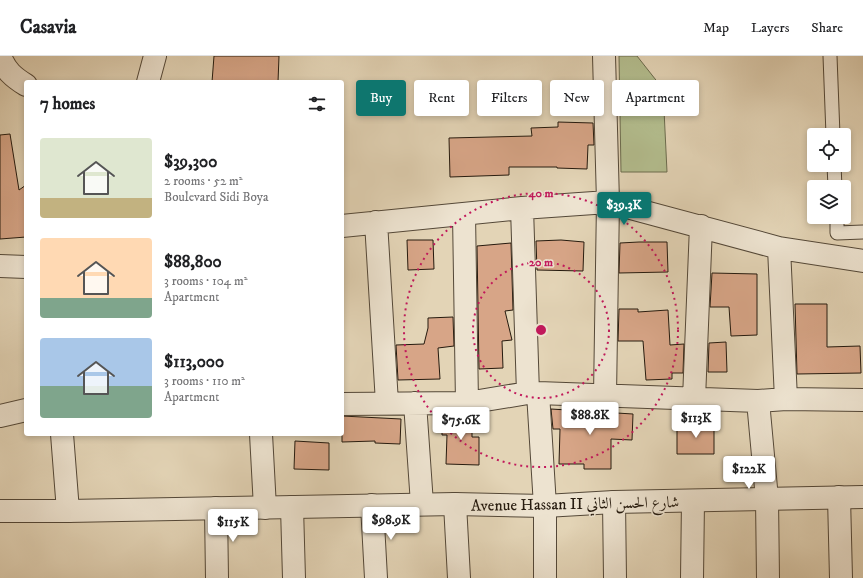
<!DOCTYPE html>
<meta charset="utf-8">
<style>
body{margin:0;font-family:"IM FELL DW Pica",Amiri,serif;background:#f6f6f6;color:#202124;height:100vh;display:flex;flex-direction:column;font-size:15px;white-space:nowrap}
*{box-sizing:border-box;margin:0}
p{font-size:13px;color:#757577}
.icon{flex:none;width:22px;height:22px;fill:none;stroke:currentColor;stroke-width:2;stroke-linecap:round;stroke-linejoin:round}
.map{position:relative;flex:1;overflow:hidden}
.panel{position:absolute;left:24px;top:24px;width:320px;height:356px;display:flex;flex-direction:column;background:#fff;border-radius:4px;box-shadow:0 2px 6px #0003}
.panel>*{flex:none}
.guide{position:absolute;left:356px;top:24px;width:380px;height:36px;display:flex;gap:8px}
.buttons{position:absolute;left:807px;top:72px;display:grid;gap:8px}
.buttons a{display:grid;place-items:center;width:44px;height:44px;border-radius:4px;background:#fff;box-shadow:0 2px 6px #0003;font-size:20px}
.price{position:absolute;translate:-50% -34px;padding:0 9px;border-radius:4px;background:#fff;color:#222;font-size:13px;line-height:26px;filter:drop-shadow(0 1px 2px #0008)}
.price::after{content:'';position:absolute;left:50%;top:24px;width:12px;height:9px;margin-left:-6px;background:inherit;clip-path:polygon(0 0,100% 0,50% 100%)}
.price.on{background:#0f766e;color:#fff}
ul{padding:0;list-style:none}
li{display:flex;align-items:center;gap:12px;height:100px;padding:0 16px}
li span{display:grid;place-items:center;flex:none;width:112px;height:80px;border-radius:4px;color:#555}
li>.icon{margin-inline-start:auto}
span .icon{width:48px;height:48px;fill:#fffc;stroke-width:1}
li b{font-size:17px}
h2{display:flex;justify-content:space-between;align-items:center;height:48px;padding:0 16px;font-size:17px}
.tag{padding:0 14px;border-radius:4px;background:#fff;box-shadow:0 2px 6px #0003;font-size:14px;line-height:36px}
.tag.on{background:#0f766e;color:#fff}
header{display:flex;align-items:center;gap:24px;box-sizing:border-box;height:56px;padding:0 20px;background:#fff;border-bottom:1px solid #e0e0e0}
header strong{font-size:19px}
nav{display:flex;gap:22px;margin-inline-start:auto;font-size:14px}
.map>svg:first-child{display:block}
.green{fill:#b3bd8e;stroke:#6c6c4e}
.building{fill:#d7a587;stroke:#251a0e}
.lines{fill:none;stroke-linecap:round;stroke-linejoin:round}
.service-casing{stroke:#544838;stroke-width:15}
.minor-casing{stroke:#544838;stroke-width:24}
.tertiary-casing{stroke:#544838;stroke-width:24}
.service{stroke:#ede3d0;stroke-width:13}
.minor{stroke:#ede3d0;stroke-width:22}
.tertiary{stroke:#ede3d0;stroke-width:22}
.ring{fill:none;stroke:#c2185b;stroke-width:2;stroke-dasharray:2 4}
.labels{text-anchor:middle;stroke-width:3;stroke-linejoin:round;paint-order:stroke}
.street-label{font-size:16px;fill:#251a0e;stroke:#ede3d0}
.centre{fill:#c2185b;stroke:#ede3d0;stroke-width:2}
.ring-label{font-size:12px;text-anchor:middle;font-weight:bold;fill:#c2185b;stroke:#ede3d0;stroke-width:3;stroke-linejoin:round;paint-order:stroke}
</style>
<header>
<strong>Casavia</strong>
<nav><a>Map</a><a>Layers</a><a>Share</a></nav>
</header>
<div class="map">
<svg width="863" height="522" viewBox="0 0 863 522">
<rect width="100%" height="100%" fill="#e3d4b6"/>
<filter id="stains"><feTurbulence type="fractalNoise" baseFrequency=".005" numOctaves="4"/><feColorMatrix values="0 0 0 0 .2 0 0 0 0 .09 0 0 0 0 .02 0 0 0 .5 -.17"/></filter>
<radialGradient id="worn" r=".72"><stop offset=".6" stop-color="#630" stop-opacity="0"/><stop offset="1" stop-color="#630" stop-opacity=".3"/></radialGradient>
<!-- green -->
<path class="green" d="M619,0H637L663,33L667,116H621Z"/>
<!-- building -->
<path class="building" d="M214,0H279L278,26H212Z
M558,66L593,67L594,89H588L587,113L557,112V111H509V119L450,121L449,82L532,80L531,72L558,71Z
M10,78L19,134L26,129V181L0,183V79Z
M407,184H433L434,213L408,214Z
M561,184L584,186L583,215L537,214L536,185Z
M639,186H667L668,216L619,217L620,187Z
M511,187L513,254L505,255L512,284L502,285L503,312L479,313L477,190Z
M712,217L757,218V279L731,280L729,251H710Z
M795,248H827V291L860,290L861,317L797,318Z
M619,253H638V256L668,254L670,289L684,288L683,317H672V323L646,324L643,285H618Z
M453,261L454,290L438,292L440,323L398,324L396,289L424,288L428,272V262Z
M726,286L727,316H708L709,287Z
M551,353L633,358L632,384L611,383V413H584V408H559L560,373H553Z
M472,359V381H479V409L446,408L447,379H442V360Z
M342,360L401,363L400,388L375,387V385L342,386Z
M677,368H714V398H677Z
M295,385L329,387V414L294,413Z"/>
<g class="lines">
<defs>
<path id="service" d="M830,0L833,79
M834,109L835,131
M837,161V177L863,176"/>
<path id="minor" d="M0,0C6,15 13,21 26,29
M604,0L608,146L605,340
M148,26L155,0
M522,152L528,337
M464,158L467,347
M376,166L387,347
M342,170L522,152L608,146L779,192L863,205
M779,192L786,343
M0,210L26,211
M538,337L545,450V522
M694,343L701,170
M758,345L767,443L768,522
M415,347L422,448
M342,348L467,347L528,337H538L758,345L786,343L863,344
M0,360L26,354
M62,378L68,455
M261,378L265,452
M839,441L841,522
M614,446L615,522
M455,448L459,522
M372,449L376,522
M292,451L294,522
M216,452L217,522
M692,522L693,445"/>
<path id="tertiary" d="M0,455H68L455,448L545,450L614,446L863,441"/>
</defs>
<!-- service casing -->
<use href="#service" class="service-casing"/>
<!-- minor casing -->
<use href="#minor" class="minor-casing"/>
<!-- tertiary casing -->
<use href="#tertiary" class="tertiary-casing"/>
<!-- service -->
<use href="#service" class="service"/>
<!-- minor -->
<use href="#minor" class="minor"/>
<!-- tertiary -->
<use href="#tertiary" class="tertiary"/>
</g>
<!-- distance rings -->
<g class="ring">
<circle cx="541" cy="274" r="68"/>
<circle cx="541" cy="274" r="137"/>
</g>
<g class="labels">
<!-- street labels -->
<g class="street-label">
<text transform="translate(575 447) rotate(-1)" y="6">Avenue Hassan II شارع الحسن الثاني</text>
</g>
</g>
<circle cx="541" cy="274" r="6" class="centre"/>
<g class="ring-label">
<text x="541" y="141">40 m</text>
<text x="541" y="210">20 m</text>
</g>
<rect width="100%" height="100%" filter="url(#stains)"/>
<rect width="100%" height="100%" fill="url(#worn)"/>
</svg>
<div class="buttons">
<a><svg class="icon" aria-label="locate" viewBox="0 0 24 24"><circle cx="12" cy="12" r="6"/><path d="M12 2v4M12 18v4M2 12h4M18 12h4"/></svg></a>
<a><svg class="icon" aria-label="layers" viewBox="0 0 24 24"><path d="M12 4l9 5-9 5-9-5zM3 14l9 5 9-5"/></svg></a>
</div>
<b class="price on" style="left:624px;top:170px">$39.3K</b>
<b class="price" style="left:590px;top:380px">$88.8K</b>
<b class="price" style="left:696px;top:383px">$113K</b>
<b class="price" style="left:461px;top:385px">$75.6K</b>
<b class="price" style="left:749px;top:434px">$122K</b>
<b class="price" style="left:391px;top:485px">$98.9K</b>
<b class="price" style="left:233px;top:487px">$115K</b>
<div class="guide">
<a class="tag on">Buy</a>
<a class="tag">Rent</a>
<a class="tag">Filters</a>
<a class="tag">New</a>
<a class="tag">Apartment</a>
</div>
<section class="panel">
<h2>7 homes<svg class="icon" aria-label="filters" viewBox="0 0 24 24"><path d="M4 7h16M4 17h16"/><circle cx="9" cy="7" r="2"/><circle cx="15" cy="17" r="2"/></svg></h2>
<ul>
<li><span style="background:linear-gradient(#dfe7d0 75%,#c2b280 0)"><svg class="icon" aria-label="home" viewBox="0 0 24 24"><path d="M3 11l9-7 9 7M6 9v11h12V9"/></svg></span><div><b>$39,300</b><p>2 rooms · 52 m²</p><p>Boulevard Sidi Boya</p></div></li>
<li><span style="background:linear-gradient(#ffd9b3 75%,#7fa58c 0)"><svg class="icon" aria-label="home" viewBox="0 0 24 24"><path d="M3 11l9-7 9 7M6 9v11h12V9"/></svg></span><div><b>$88,800</b><p>3 rooms · 104 m²</p><p>Apartment</p></div></li>
<li><span style="background:linear-gradient(#a9c7e8 60%,#7fa58c 0)"><svg class="icon" aria-label="home" viewBox="0 0 24 24"><path d="M3 11l9-7 9 7M6 9v11h12V9"/></svg></span><div><b>$113,000</b><p>3 rooms · 110 m²</p><p>Apartment</p></div></li>
</ul>
</section>
</div>
